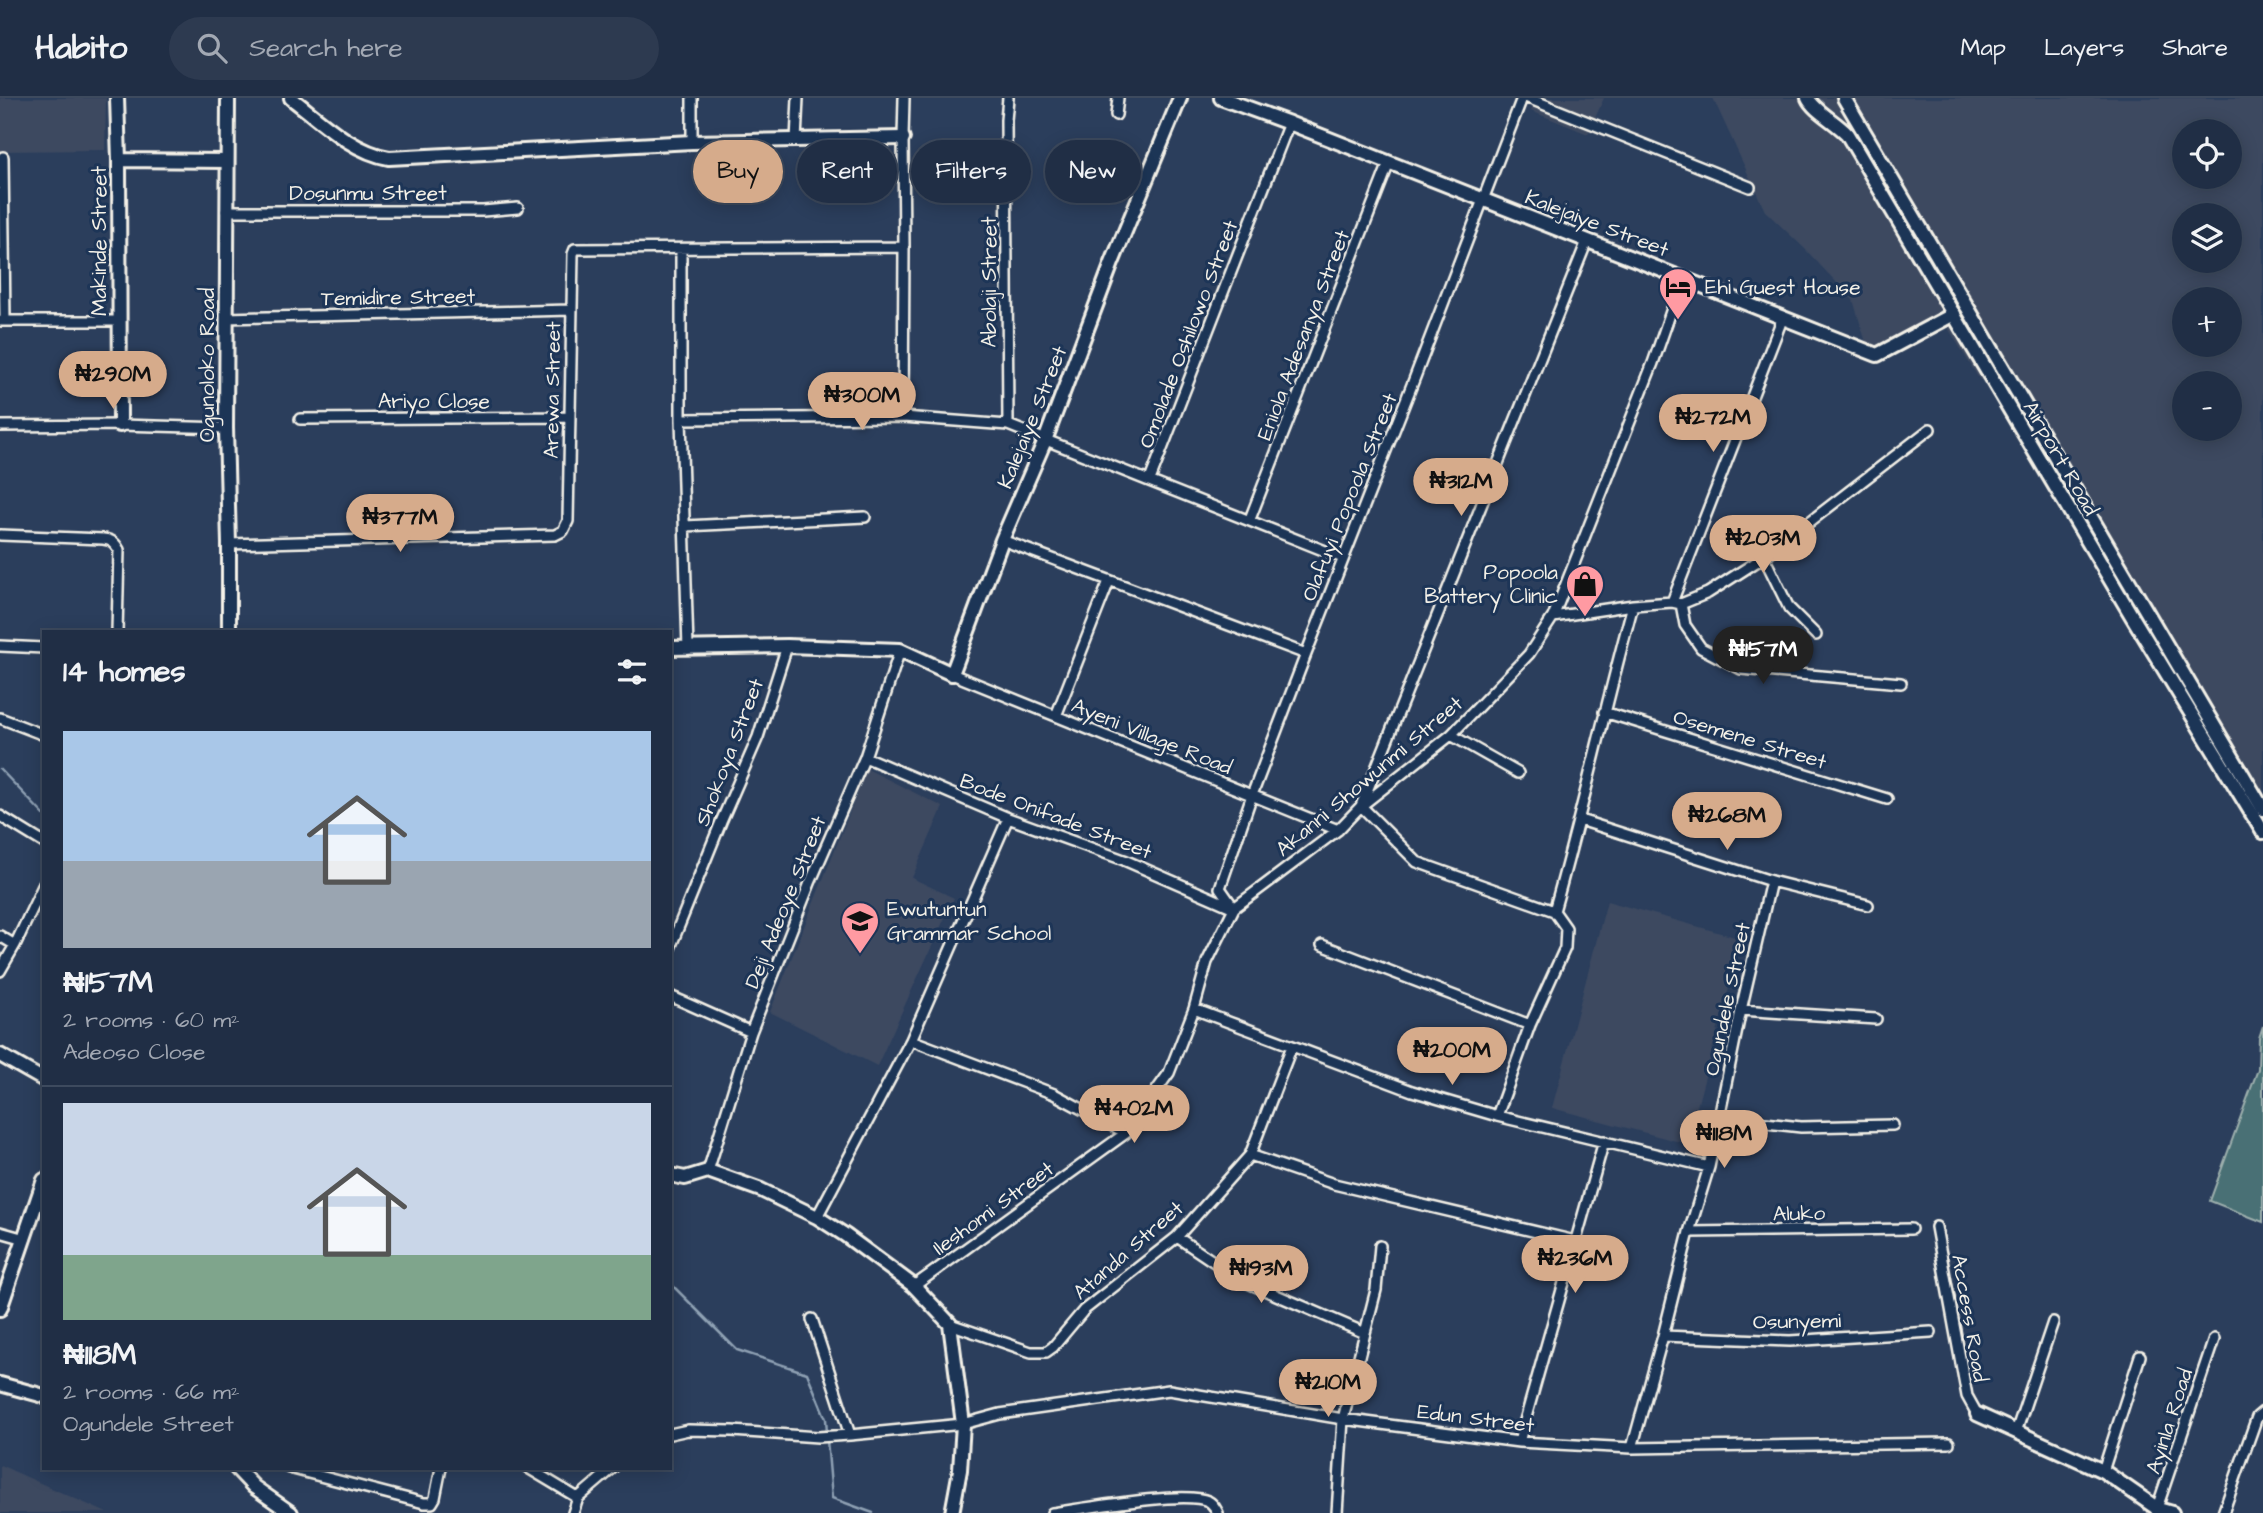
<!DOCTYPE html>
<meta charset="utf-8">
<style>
body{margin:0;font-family:"Architects Daughter",sans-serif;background:#2d3a50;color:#f1f3f6;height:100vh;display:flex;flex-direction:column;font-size:26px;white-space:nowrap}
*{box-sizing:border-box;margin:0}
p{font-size:23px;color:#a2a8b3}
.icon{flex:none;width:38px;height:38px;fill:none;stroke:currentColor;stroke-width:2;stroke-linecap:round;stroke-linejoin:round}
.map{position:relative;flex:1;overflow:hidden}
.side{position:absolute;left:42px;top:532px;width:630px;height:840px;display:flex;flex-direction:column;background:#202e45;border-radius:0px;box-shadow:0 4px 18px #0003,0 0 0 2px #3d4a5e}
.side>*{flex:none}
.top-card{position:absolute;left:693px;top:42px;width:665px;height:63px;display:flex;gap:14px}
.fabs{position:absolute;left:2172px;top:21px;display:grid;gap:14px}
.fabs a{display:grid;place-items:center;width:70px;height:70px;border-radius:50%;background:#202e45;box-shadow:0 4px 18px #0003,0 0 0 2px #3d4a5e;font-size:35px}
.price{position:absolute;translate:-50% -60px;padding:0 16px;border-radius:24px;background:#d6ab8b;color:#111;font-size:23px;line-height:46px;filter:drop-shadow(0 2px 4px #0008)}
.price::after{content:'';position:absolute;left:50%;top:42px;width:21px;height:16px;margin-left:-10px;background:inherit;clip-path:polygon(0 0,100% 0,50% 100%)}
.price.active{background:#222;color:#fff}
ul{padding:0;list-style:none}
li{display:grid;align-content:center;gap:14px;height:371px;padding:0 21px}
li+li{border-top:2px solid #3d4a5e}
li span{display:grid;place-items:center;height:217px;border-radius:0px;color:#555}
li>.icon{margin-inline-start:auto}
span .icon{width:126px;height:126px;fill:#fffc;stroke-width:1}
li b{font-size:30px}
h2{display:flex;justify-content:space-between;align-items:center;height:84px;padding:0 21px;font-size:30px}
.pill{padding:0 24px;border-radius:32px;background:#202e45;box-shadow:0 4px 18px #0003,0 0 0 2px #3d4a5e;font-size:24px;line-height:63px}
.pill.active{background:#d6ab8b;color:#111}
header{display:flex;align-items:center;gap:42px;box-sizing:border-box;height:98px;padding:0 35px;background:#202e45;border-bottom:2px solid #3d4a5e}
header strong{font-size:33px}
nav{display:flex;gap:38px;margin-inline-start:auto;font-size:24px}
.search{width:490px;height:63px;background:#2d3a50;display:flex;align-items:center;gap:18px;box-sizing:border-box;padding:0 24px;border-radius:38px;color:#a2a8b3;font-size:26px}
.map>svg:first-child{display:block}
.built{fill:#3c4961;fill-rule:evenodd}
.green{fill:#497074;stroke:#9eb0ae;stroke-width:2}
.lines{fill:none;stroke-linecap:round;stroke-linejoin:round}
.stream{stroke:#8fa1b4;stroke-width:2.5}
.minor-casing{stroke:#f4f1e8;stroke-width:14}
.tertiary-casing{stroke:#f4f1e8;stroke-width:18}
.secondary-casing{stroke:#f4f1e8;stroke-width:18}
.minor{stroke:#1d3557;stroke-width:9}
.tertiary{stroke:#1d3557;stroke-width:12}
.secondary{stroke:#1d3557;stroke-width:12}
.labels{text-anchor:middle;stroke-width:6;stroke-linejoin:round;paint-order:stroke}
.street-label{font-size:21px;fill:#f4f1e8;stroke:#1d3557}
.poi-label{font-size:21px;fill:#f4f1e8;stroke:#1d3557;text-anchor:start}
</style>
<header>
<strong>Habito</strong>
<div class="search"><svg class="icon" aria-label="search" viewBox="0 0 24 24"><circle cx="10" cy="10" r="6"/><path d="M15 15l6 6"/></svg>Search here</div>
<nav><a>Map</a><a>Layers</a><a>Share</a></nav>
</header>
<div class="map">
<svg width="2263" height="1415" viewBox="0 0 2263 1415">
<rect width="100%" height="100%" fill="#2b3e5c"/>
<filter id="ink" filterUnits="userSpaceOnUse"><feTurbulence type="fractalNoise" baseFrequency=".0143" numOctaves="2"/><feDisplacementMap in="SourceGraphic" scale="14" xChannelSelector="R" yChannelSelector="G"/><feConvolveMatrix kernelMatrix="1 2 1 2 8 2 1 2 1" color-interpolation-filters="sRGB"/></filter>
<g filter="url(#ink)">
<!-- built -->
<path class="built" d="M0,0H106L105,52L0,53Z
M1537,0H1604L1588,36L1531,13Z
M1713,0H2263V746L1986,285L1979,281L1942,220L1872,264L1853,202L1804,150L1765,113ZM2184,33H2230V79H2184ZM2184,117H2230V163H2184ZM2184,201H2230V247H2184ZM2184,285H2230V331H2184Z
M867,671L943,709L912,780L954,800L877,968L770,914Z
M1607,803L1742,841L1687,1046L1552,1010Z
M0,1367L107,1415H0Z"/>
<!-- green -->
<path class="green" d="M2263,928V1124L2210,1103L2258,971L2259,940Z"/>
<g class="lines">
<!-- stream -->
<path class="stream" d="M0,671L44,717
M670,1185L737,1252L807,1275L826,1321L827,1335
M827,1342L832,1400L873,1415"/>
<defs>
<path id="minor" d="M692,0V44
M1008,0L1006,22L1008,327
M1528,0L1750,89
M1116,17L1118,0
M796,43L798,0
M3,59L5,223
M226,113H483L518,110
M681,151V321L688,551
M226,220L571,212
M1,223H118
M903,319L904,149L903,40L904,0
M300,321L569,319
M681,321L903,319L1008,327L1343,460
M0,328L120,327L226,330
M1150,382L1289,25
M1250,421L1389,65
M685,428L865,419
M0,437L103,441C111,442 115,444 119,452L117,534
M1002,442L1306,556
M229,446L555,437L563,433L568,423L573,156L575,151L904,149
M1764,459L1789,510L1816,537
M1672,504L1783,219
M1681,506L1685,527L1701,550L1741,571L1901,585
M1553,519L1633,507L1672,504L1681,506L1708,495L1764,459L1930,331
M0,548L44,550
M952,576L1338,732
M1604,614L1887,701
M1056,618L1109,483
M0,620L44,637
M1451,637L1518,675
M865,659L1008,720L1124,762L1232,809
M0,718L44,745
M1580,722L1771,783L1868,807
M1234,810L1220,790L1252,697L1306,556L1415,279L1522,0
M1554,813L1417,764L1361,708L1587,143
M0,838L15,847
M1322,847L1530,927
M670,850L721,724L758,639L787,548
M0,873L15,847L44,786
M670,898L751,934
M1194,911L1412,993L1497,1018L1709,1069
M1741,912L1876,921
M911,942L1054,996L1126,1035
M1497,1018L1530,927L1565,850L1566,830L1554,813C1583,711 1605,609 1633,507
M1720,1020L1801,1029L1893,1027
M1250,1057L1334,1086L1575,1143
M708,1073L751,934L810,785L865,659L900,552
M817,1119L911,942L1008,720
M1936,1129L1967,1298L1977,1316
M0,1134L25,1141
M1689,1134L1911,1131
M1177,1139L1241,1182L1365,1235
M914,1188L1126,1035L1169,975L1194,911L1207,864L1234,810L1338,732L1361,708L1451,637L1529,556L1553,519L1653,265L1683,179
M812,1221L850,1337
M950,1226L1031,1254H1046L1053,1249L1084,1212L1177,1139L1250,1057L1292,948
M1663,1238L1790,1243L1931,1234
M2016,1334L2053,1224
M670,1336L688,1332L732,1333L818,1339L850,1337L963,1326L1000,1316L1169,1292L1343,1321L1519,1344L1632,1350L1949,1345
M1519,1344L1604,1043
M1632,1350L1663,1238L1689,1134L1709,1069L1741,912L1771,783
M289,1370L424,1405H432L435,1400L441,1370
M528,1370L578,1400
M2103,1373L2140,1258
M2156,1413L2214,1241
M573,1415L578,1400L613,1370
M1052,1415C1081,1411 1186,1392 1208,1403C1214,1406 1215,1410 1218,1415
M1337,1415L1343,1321L1376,1192L1380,1148
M2223,1415L2257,1319L2263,1314"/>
<path id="tertiary" d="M117,0L119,62L120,327
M228,0L226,330L229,446V534
M291,0C320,22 352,54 389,60L692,44L903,40
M1221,0L1289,25L1877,257L1954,216
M119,62L226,63
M670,550L787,548L900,552L952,576L1002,442L1046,340L1112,165L1180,0
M0,957L44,982
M670,1077L685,1080L708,1073L761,1092L817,1119L845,1137L914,1188L950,1226L963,1326L960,1372L952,1415
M0,1211L44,1082
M0,1286L44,1298
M1977,1316L2103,1373L2158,1411L2172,1415
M236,1370L254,1389L291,1415"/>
<path id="secondary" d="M1808,0C1813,12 1836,24 1847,36L2133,520L2263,734
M1844,0L2263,711"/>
</defs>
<!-- minor casing -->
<use href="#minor" class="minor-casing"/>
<!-- tertiary casing -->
<use href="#tertiary" class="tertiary-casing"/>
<!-- secondary casing -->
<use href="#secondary" class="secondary-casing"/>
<!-- minor -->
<use href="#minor" class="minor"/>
<!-- tertiary -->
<use href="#tertiary" class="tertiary"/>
<!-- secondary -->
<use href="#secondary" class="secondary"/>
</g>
</g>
<!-- icons -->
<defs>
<symbol id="hotel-pin" viewBox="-11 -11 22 30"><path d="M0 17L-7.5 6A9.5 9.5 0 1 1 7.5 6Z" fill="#ff9aa2" stroke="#1d3557"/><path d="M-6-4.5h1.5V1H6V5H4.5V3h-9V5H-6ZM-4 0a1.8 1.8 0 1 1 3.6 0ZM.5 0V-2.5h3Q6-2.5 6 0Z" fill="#111"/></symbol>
<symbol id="shop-pin" viewBox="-11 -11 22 30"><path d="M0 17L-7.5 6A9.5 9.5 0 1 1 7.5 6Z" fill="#ff9aa2" stroke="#1d3557"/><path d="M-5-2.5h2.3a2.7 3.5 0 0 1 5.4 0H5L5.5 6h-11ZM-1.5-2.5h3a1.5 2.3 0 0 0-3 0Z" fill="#111"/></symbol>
<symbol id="school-pin" viewBox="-11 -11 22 30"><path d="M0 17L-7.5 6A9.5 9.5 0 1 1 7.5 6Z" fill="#ff9aa2" stroke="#1d3557"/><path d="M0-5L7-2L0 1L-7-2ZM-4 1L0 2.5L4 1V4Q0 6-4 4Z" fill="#111"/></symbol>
</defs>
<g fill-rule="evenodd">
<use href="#hotel-pin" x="1656" y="167" width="44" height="60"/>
<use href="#shop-pin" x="1563" y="464" width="44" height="60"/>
<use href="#school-pin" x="838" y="801" width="44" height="60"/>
</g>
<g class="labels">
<!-- street labels -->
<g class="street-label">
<text x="368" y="102">Dosunmu Street</text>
<text transform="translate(1597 125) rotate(21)" y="7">Kalejaiye Street</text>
<text transform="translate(99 143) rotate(-90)" y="7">Makinde Street</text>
<text transform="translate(989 184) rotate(-90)" y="7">Abolaji Street</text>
<text transform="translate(398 199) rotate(-1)" y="7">Temidire Street</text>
<text transform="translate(1188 236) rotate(-69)" y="7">Omolade Oshilowo Street</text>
<text transform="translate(1303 237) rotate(-69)" y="7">Eniola Adesanya Street</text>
<text transform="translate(207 267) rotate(-90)" y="7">Ogunoloko Road</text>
<text transform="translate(552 292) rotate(-89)" y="7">Arewa Street</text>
<text x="434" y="310">Ariyo Close</text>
<text transform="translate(1032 319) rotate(-68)" y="7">Kalejaiye Street</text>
<text transform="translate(2061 360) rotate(60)" y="7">Airport Road</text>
<text transform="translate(1349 399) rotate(-68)" y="7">Olafuyi Popoola Street</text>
<text transform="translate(1152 638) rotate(22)" y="7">Ayeni Village Road</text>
<text transform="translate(1750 641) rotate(17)" y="7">Osemene Street</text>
<text transform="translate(729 654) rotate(-69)" y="7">Shokoya Street</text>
<text transform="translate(1369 678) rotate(-40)" y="7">Akanni Showunmi Street</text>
<text transform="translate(1056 718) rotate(21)" y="7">Bode Onifade Street</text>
<text transform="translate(785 804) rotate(-68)" y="7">Deji Adeoye Street</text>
<text transform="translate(1727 901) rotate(-78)" y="7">Ogundele Street</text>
<text transform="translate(993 1110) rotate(-36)" y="7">Ileshomi Street</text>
<text transform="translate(1799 1115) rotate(-1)" y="7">Aluko</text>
<text transform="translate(1128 1152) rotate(-41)" y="7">Atanda Street</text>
<text transform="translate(1970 1220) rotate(80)" y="7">Access Road</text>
<text transform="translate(1797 1223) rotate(-1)" y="7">Osunyemi</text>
<text transform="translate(1476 1320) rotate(7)" y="7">Edun Street</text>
<text transform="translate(2169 1323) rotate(-72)" y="7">Ayinla Road</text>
</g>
<!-- poi labels -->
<g class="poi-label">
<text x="1705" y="196">Ehi Guest House</text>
<text x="1558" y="481" text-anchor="end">Popoola<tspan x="1558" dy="24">Battery Clinic</tspan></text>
<text x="887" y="818">Ewutuntun<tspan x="887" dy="24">Grammar School</tspan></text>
</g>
</g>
</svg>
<div class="fabs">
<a><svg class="icon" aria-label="locate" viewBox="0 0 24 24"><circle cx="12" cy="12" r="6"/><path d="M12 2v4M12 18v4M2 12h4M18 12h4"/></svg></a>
<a><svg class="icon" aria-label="layers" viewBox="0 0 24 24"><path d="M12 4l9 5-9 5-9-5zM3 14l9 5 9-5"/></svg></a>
<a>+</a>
<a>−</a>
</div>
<b class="price" style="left:113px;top:313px">₦290M</b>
<b class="price" style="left:862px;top:334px">₦300M</b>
<b class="price" style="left:1713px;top:356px">₦272M</b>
<b class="price" style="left:1461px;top:420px">₦312M</b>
<b class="price" style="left:400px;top:456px">₦377M</b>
<b class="price" style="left:1763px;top:477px">₦203M</b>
<b class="price active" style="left:1763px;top:588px">₦157M</b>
<b class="price" style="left:1727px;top:754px">₦268M</b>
<b class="price" style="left:1452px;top:989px">₦200M</b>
<b class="price" style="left:1134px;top:1047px">₦402M</b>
<b class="price" style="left:1724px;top:1072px">₦118M</b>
<b class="price" style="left:1575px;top:1197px">₦236M</b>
<b class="price" style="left:1261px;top:1207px">₦193M</b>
<b class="price" style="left:1328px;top:1321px">₦210M</b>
<div class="top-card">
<a class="pill active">Buy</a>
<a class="pill">Rent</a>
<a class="pill">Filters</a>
<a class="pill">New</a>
</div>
<section class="side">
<h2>14 homes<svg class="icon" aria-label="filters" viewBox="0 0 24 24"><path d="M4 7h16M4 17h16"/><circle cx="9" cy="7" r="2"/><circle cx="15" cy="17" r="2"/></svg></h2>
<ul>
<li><span style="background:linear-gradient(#a9c7e8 60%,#9aa5b1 0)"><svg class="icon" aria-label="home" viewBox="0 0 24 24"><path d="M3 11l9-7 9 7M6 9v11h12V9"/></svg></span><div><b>₦157M</b><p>2 rooms · 60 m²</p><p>Adeoso Close</p></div></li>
<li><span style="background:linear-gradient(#c9d6e8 70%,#7fa58c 0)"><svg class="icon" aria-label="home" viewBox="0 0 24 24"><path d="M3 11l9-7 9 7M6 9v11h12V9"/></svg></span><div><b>₦118M</b><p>2 rooms · 66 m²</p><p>Ogundele Street</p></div></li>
</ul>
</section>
</div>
